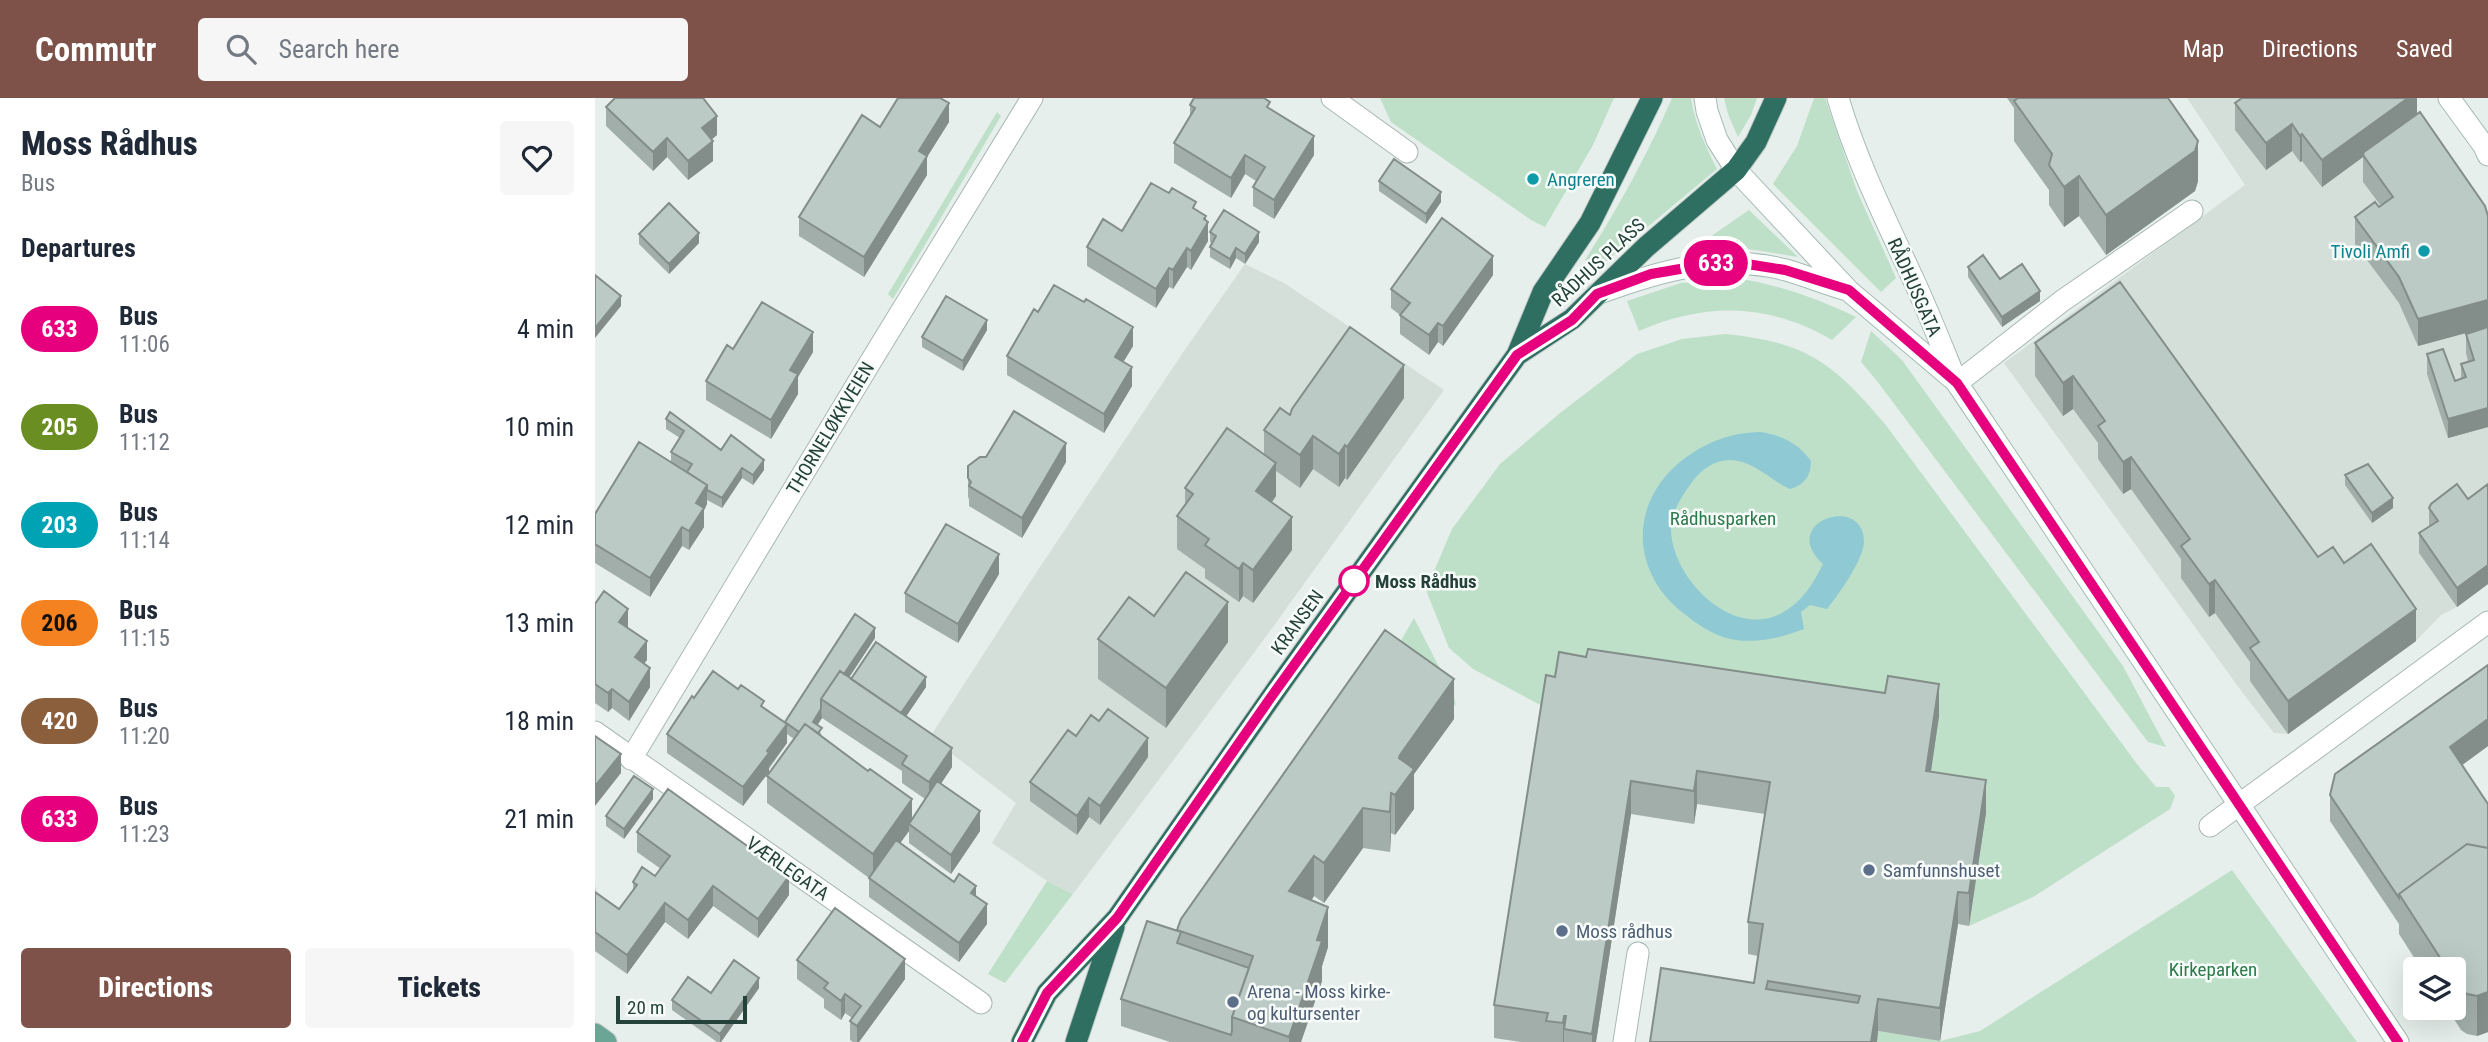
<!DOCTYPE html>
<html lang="en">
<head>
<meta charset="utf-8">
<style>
  :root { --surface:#fff; --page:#f6f6f7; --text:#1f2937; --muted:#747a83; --accent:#7f5249 }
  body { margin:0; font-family:"Roboto Condensed",sans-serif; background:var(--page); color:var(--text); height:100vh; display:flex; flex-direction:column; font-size:26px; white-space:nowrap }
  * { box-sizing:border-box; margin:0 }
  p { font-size:23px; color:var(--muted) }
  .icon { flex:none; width:38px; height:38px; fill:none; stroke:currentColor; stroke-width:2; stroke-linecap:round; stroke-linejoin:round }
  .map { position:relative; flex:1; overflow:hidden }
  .details { display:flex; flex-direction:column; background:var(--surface); width:595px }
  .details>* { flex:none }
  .badge { padding:0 14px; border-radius:23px; font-size:24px; line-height:46px }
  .buttons { position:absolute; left:1808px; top:859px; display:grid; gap:14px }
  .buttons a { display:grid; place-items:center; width:63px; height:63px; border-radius:7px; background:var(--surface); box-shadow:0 7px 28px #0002; font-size:35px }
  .scale { position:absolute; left:21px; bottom:18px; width:131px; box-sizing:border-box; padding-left:7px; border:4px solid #24423a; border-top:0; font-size:19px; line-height:24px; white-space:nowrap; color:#24423a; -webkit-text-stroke:5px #f7fbf9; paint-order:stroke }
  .map>.badge { position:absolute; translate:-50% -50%; box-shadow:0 0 0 4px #fff }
  h2 { padding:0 21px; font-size:26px; line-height:63px }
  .round { display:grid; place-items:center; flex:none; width:74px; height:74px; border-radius:7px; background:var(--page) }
  .overview { display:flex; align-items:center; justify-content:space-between; height:119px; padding:0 21px }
  h1 { font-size:33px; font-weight:800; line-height:52px }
  .cta { display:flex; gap:14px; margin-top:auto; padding:14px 21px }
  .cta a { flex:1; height:80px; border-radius:7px; background:var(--accent); color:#fff; font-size:28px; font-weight:800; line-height:80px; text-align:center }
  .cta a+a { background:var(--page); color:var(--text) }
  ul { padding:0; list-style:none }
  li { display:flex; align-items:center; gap:21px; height:98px; padding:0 21px }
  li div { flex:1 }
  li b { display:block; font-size:26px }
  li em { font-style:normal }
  li .badge { min-width:77px; font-weight:700; text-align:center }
  header { display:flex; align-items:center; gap:42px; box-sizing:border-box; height:98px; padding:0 35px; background:var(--accent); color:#fff }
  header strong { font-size:33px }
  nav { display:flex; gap:38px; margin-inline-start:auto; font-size:24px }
  .search { width:490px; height:63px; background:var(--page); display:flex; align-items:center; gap:18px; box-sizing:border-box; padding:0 24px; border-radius:7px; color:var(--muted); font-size:26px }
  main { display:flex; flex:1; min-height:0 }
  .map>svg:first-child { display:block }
  .built { fill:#d4dfda }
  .green { fill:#bfe0c8 }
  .water { fill:#8ec9d4 }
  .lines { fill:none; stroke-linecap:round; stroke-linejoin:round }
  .lane-casing { stroke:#a8b8b2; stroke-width:23 }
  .street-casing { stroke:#a8b8b2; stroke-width:23 }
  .secondary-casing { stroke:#a4bbb3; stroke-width:23 }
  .primary-casing { stroke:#c2cac8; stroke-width:23 }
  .highway-casing { stroke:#c2cac8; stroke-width:23 }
  .lane { stroke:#fff; stroke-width:21 }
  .street { stroke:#fff; stroke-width:21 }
  .secondary { stroke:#fff; stroke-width:21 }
  .primary { stroke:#6aa596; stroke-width:21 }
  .highway { stroke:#2f6f62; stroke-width:21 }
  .wall { fill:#a1aea9; fill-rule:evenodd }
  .shaded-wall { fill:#838d89 }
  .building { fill:#bbcac4; stroke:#838d89; stroke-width:2; fill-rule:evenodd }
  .line-casing { stroke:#fff; stroke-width:16 }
  .line { stroke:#e6007e; stroke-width:10 }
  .culture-dot { fill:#0f9aa8; stroke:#f7fbf9; stroke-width:2.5 }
  .stop-dot { fill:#fff; stroke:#e6007e; stroke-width:3.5 }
  .service-dot { fill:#5c6f8a; stroke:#f7fbf9; stroke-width:2.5 }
  .labels { text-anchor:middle; stroke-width:5; stroke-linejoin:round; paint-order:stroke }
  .culture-label { font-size:19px; fill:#0d838f; stroke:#f7fbf9; text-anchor:start }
  .street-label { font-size:19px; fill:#24423a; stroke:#f7fbf9 }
  .park-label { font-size:19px; fill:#2d7a4b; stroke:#f7fbf9 }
  .stop-label { font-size:19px; font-weight:bold; fill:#24423a; stroke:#f7fbf9; text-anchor:start }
  .service-label { font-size:19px; fill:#4e5e75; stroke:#f7fbf9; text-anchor:start }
</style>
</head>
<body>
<header>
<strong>Commutr</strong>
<div class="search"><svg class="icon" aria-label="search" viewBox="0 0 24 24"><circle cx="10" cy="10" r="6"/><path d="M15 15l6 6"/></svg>Search here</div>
<nav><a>Map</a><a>Directions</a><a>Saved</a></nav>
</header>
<main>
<section class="details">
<div class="overview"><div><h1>Moss Rådhus</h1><p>Bus</p></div><a class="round"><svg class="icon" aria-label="heart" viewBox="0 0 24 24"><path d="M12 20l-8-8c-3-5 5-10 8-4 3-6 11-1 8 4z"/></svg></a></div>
<h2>Departures</h2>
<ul>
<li><span class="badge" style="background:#e6007e;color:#fff">633</span><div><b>Bus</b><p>11:06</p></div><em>4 min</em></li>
<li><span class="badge" style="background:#6b8e23;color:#fff">205</span><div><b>Bus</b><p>11:12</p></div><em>10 min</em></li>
<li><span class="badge" style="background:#00a3b4;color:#fff">203</span><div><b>Bus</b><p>11:14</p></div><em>12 min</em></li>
<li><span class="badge" style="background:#f58220;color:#111">206</span><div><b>Bus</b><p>11:15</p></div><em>13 min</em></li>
<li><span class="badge" style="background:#8b5e3c;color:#fff">420</span><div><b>Bus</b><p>11:20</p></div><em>18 min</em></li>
<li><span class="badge" style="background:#e6007e;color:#fff">633</span><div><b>Bus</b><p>11:23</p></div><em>21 min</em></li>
</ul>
<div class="cta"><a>Directions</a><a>Tickets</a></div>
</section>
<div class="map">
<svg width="1893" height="944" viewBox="0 0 1893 944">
  <rect width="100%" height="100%" fill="#e6efeb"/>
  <path class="built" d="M1592 0H1807L1893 146V486L1862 509 1846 517 1821 543 1693 636 1679 635 1647 594 1409 265 1650 87Z
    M650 166 689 185 849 292 667 544 478 796 452 783 397 745 421 705 335 639 435 484 589 253Z"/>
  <path class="green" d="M785 0H1019L998 47 950 129 936 122 796 24Z
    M1077 0H1096C1100 26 1110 47 1122 71L1002 171 990 162C1023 110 1053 56 1077 0Z
    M1129 0H1162L1156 17 1143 39 1133 16Z
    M1219 0H1230L1262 93 1301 180 1286 194 1178 86 1202 48Z
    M402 14 406 18 298 201 293 196Z
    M1154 112 1203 159 1141 149 1099 150Z
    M1146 181C1188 188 1223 201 1261 219L1237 242C1174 205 1111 204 1044 233L1032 203 1086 185Z
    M1276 233 1307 262 1528 568 1571 649 1553 644 1282 283 1266 264Z
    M1130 236C1212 244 1238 265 1290 326L1542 666 1561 689H1574L1580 698 1575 711 1438 799 1374 828 1391 716 951 610 878 571 854 550 831 492 857 431 905 366 965 315 1042 256 1087 241Z
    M819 520 859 598 861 608 798 556Z
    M1637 772 1762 944H1282L1283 933 1345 943 1385 933Z
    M452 783 478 796 410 885 393 876Z"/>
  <path class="water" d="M1165 334C1186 337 1203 345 1216 363 1216 378 1209 387 1195 391 1177 383 1163 367 1143 363 1124 359 1109 369 1097 384 1087 398 1076 414 1076 432 1077 480 1137 542 1187 515 1207 504 1218 486 1228 466 1182 424 1269 395 1269 444 1268 463 1243 497 1232 511L1215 507 1206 514 1209 531C1185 540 1161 546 1135 541 1118 537 1102 526 1088 515 1034 472 1034 402 1090 360 1114 343 1135 335 1165 334Z"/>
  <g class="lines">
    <g class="lane-casing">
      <path id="lane" d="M1362 285 1467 203 1597 113
        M1615 728 1645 706
        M1029 944 1043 855"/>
    </g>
    <g class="street-casing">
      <path id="street" d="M737 0 812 54
        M0 634 386 905
        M36 661 276 263 437 0
        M1645 706 1893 524"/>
    </g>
    <g class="secondary-casing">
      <path id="secondary" d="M1110 0 1112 13 1122 42 1141 72 1254 193 1358 281
        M1243 0C1262 65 1292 124 1320 185 1335 218 1348 251 1362 285L1803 944
        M1854 0 1889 48 1893 57
        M1002 196C1064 173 1124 155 1191 172 1211 178 1232 186 1252 192"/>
    </g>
    <g class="primary-casing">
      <path id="primary" d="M0 936 11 944"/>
    </g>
    <g class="highway-casing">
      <path id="highway" d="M922 257 977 221 1051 149 1141 72 1161 44 1181 0
        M427 944 452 895 522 820 689 581 922 257 948 194 995 125 1057 0
        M481 944 519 829"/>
    </g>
    <use href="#lane" class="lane"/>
    <use href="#street" class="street"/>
    <use href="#secondary" class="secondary"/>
    <use href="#primary" class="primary"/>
    <use href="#highway" class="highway"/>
  </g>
  <path class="wall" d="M1412 0H1573L1603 83 1600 93 1511 157 1484 118 1469 129 1454 107V92L1419 43V10Z
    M1822 0V17L1893 118V329L1853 340 1832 276V256L1860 283 1866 281V266L1873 263 1871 255V236L1886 231 1823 248 1804 205 1760 146V119L1786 108 1768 84V59L1727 89 1707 63 1705 64 1697 53 1671 72 1640 32V5Z
    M595 7 675 11 719 57 679 121 658 108V89L661 83 650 76 636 100 579 65V45L595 18Z
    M11 9 122 37 117 41 118 63 93 82 72 59 58 73 11 28Z
    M354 24 332 59V77L269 179 204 138V119L285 29Z
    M784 83 846 104 831 126 784 93Z
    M601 111 611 122 613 143 596 172 592 169 578 191 574 189 561 210 492 168V149L527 133Z
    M615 134 664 144 650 166 641 160 635 171 615 159V149L617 145 615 144Z
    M44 136 104 145 74 176 44 146Z
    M1373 169 1405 181 1445 203 1407 229 1373 179Z
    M898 177 848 248 843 244 834 257 805 236V217L796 210V191Z
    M443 214 538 248 528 264 537 288 509 335 412 277V258Z
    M392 232 368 273 327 249V239Z
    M1440 245 1723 459 1749 465 1821 543 1693 636 1655 583V564L1620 515 1614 519 1586 480V461L1536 391 1528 396 1503 361V345L1478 311 1468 318 1440 278Z
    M218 254 203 279V296L176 341 111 302V283Z
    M809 300 752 382 750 380 744 389 718 371 705 390 681 373V398L677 404 697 452 658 505 648 498 644 504 610 480V471L582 451V418L590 407V390L669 357V332L695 317Z
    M71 321 126 352 169 372 158 387 147 380 127 410 112 402V406L109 412V429L94 452 87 448 55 499 0 465V416L76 364V354L85 340 71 331Z
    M471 364 427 440 374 408V401L373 399V368Z
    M1750 377 1798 410 1777 425 1750 387Z
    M1893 386V486L1862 509 1824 455V435L1834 429V410L1873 401Z
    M404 476 363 545 310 514V495Z
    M0 506 33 530 52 562 49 565 55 589 34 623 17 610 13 614 0 605Z
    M559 518 633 544 571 630 503 581V541Z
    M280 540 254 579 256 581 331 589 311 618 357 669 346 685 385 733 356 776 314 745V733L305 745 381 798 392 826 364 864 274 799V780L172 705V678L199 641 192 636V645L148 708 72 655V636L99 600 169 610 190 624ZM227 620 307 673V685L330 701 317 721 227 638 222 627Z
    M1893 567V648L1867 667 1893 706V934L1882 938 1872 936 1866 932 1852 910H1858V872H1827L1804 836V826L1735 723V697Z
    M960 579 1344 618 1336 674 1391 715 1374 828 1363 826 1345 943 1283 933 1282 944H1055L1159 885 1163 858 1153 856V824L1170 716 1102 706 1099 726 1036 716 1001 944H926L899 940V907Z
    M859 621 819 676V711L800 737 796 735 795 754 768 750 729 805 719 798 717 802 733 849 727 868V883L706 944H575L526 928V901L582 833Z
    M481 638 553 659 505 727 494 719 482 737 435 703V684Z
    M58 701 29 741 11 728V718Z
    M42 734 194 797 163 840 118 808 93 841 70 824 32 876 0 853V788L1 795 24 811 38 792V784L60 778 66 771 42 754Z
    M202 862 310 881 264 944H258L255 942V923L257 920 250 915 246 922 229 910V901L202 881Z
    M164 890 126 944H122L77 912V902Z"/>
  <path class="shaded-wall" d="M1813 0H1822V21L1768 57V59L1727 89V62Z
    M354 5V24L332 59V77L269 179V159L324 53Z
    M122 18V37L107 49V30Z
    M1697 26V53L1671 72V45Z
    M1707 36V63L1705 64V38Z
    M719 38V57L679 121V102Z
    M72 40V59L58 73V54Z
    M118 43V63L93 82V63Z
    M1603 43V83L1600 93 1511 157V117Z
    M650 57V76L636 100V80Z
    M1484 78V118L1469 129V89Z
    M846 94V104L831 126V116Z
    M611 118V127L613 124V143L596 172V153Z
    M664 134V144L650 166V156Z
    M104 135V145L74 176V166Z
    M592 150V169L578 191V172Z
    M641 150V160L635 171V161Z
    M898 158V177L848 248V228Z
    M574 170V189L561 210V191Z
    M1445 193V203L1407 229V219Z
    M26 198V208L0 240V230Z
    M1893 202V229L1823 248V221Z
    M392 222V232L368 273V263Z
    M843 225V244L834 257V237Z
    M538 229V248L520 278V259Z
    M218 234V254L203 279V296L176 341V322L195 272Z
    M809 267V300L752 382V349Z
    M537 269V288L509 335V316Z
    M1478 278V311L1468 318V285Z
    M1893 310V329L1853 340V321Z
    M718 338V371L705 390V357Z
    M471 345V364L427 440V420Z
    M750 347V380L744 389V356Z
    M1536 359V391L1528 396V364Z
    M169 362V372L158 387V377Z
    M681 365V398L661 426V393Z
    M147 370V380L127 410V400Z
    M112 387V406L109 412V429L94 452V433L101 405Z
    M1798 400V410L1777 425V415Z
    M697 419V452L658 505V472Z
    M87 429V448L55 499V480Z
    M404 456V476L363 545V526Z
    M648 465V498L644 504V471Z
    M1893 467V486L1862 509V490Z
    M1620 482V515L1614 519V486Z
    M633 504V544L571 630V590Z
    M33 511V530L24 524Z
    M1821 511V543L1693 636V603Z
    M280 530V540L236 607 231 604Z
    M52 543V562L40 578V559Z
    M55 570V589L34 623V604Z
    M331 579V589L302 632V622Z
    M859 581V621L819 676V711L800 737V697L805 657Z
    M1344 586V618L1331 706V673Z
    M17 591V610L13 614V595Z
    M226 611 227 620 218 634V624Z
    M1893 621V648L1855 676V649Z
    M192 626V645L174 669V674L148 708V689Z
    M553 640V659L505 727V708Z
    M357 650V669L334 704V684Z
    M26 656V675L0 708V688Z
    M1102 673V706L1099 726V693Z
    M1391 682V715L1374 828V795Z
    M1036 683V716L1001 944H997V936Z
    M58 691V701L29 741V731Z
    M796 695V735L795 754V714Z
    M494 700V719L482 737V718Z
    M317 701V728L314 726V733L278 783V756Z
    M768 710V750L729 805V765Z
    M385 713V733L356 776V757Z
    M719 758V798L694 833V793Z
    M194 778V797L163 840V821Z
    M118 788V808L93 841V822Z
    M381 788V808L376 795Z
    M1363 794V826L1345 943V910Z
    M70 805V824L32 876V857Z
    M392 806V826L364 864V845Z
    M733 809V849L727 868V883L706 944H694V939L722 842Z
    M310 861V881L264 944H262V928Z
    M164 880V890L126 944H125V936Z
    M1893 894V934L1882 938V898Z
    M250 896V915L246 922V903Z
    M1283 901V933L1282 944H1276Z
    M969 918V944H968V925Z"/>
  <path class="building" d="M20 0H108L122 18 107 30 118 43 93 63 72 40 58 54 11 9Z
    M303 0H345L354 5 324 53 332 58 269 159 204 119 267 17 285 29Z
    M599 0H669L675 4 672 9 719 38 679 102 658 89 670 69 650 57 636 80 579 45 600 10 595 7Z
    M1423 0H1573L1603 43 1600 53 1511 117 1484 78 1469 89 1454 67 1457 56 1419 3Z
    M1647 0H1813L1727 62 1707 36 1705 38 1697 26 1671 45 1640 5Z
    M1825 14 1890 108 1893 118V202L1823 221 1804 179 1760 119 1780 104 1784 109 1798 99 1768 57 1769 54Z
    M799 61 846 94 831 116 784 83Z
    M556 85 574 95 577 90 601 104 598 110 611 118 609 121 613 124 596 153 592 150 578 172 574 170 561 191 492 149 508 121 527 133Z
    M74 105 104 135 74 166 44 136Z
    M629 112 664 134 650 156 641 150 635 161 615 149 621 138 615 134Z
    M847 120 898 158 848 228 843 225 834 237 805 217 815 205 796 191Z
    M1388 157 1405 181 1427 166 1445 193 1407 219 1373 169Z
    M0 177 26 198 0 230Z
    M1525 184 1723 459 1738 449 1749 465 1776 446 1821 511 1693 603 1655 550 1664 544 1620 482 1614 486 1586 448 1595 441 1536 359 1528 364 1503 328 1510 323 1478 278 1468 285 1440 245Z
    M459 187 489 204 491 201 538 229 520 259 537 269 509 316 412 258 439 211 443 214Z
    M351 198 392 222 368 263 327 239Z
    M167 204 218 234 195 272 203 276 176 322 111 283 132 247 138 251Z
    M755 229 809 267 752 349 750 347 744 356 718 338 705 357 669 332 685 310 695 317 697 311Z
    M1893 229V310L1853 321 1832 256 1848 251 1860 283 1871 279 1866 266 1879 262 1871 236Z
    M419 313 471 345 427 420 374 388 376 384 373 380V368L385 359H391Z
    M75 314 126 352 136 337 169 362 158 377 147 370 127 400 112 392V387L92 374 97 366 76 354 89 333 71 321Z
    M632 330 681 365 661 393 697 419 658 472 648 465 644 471 610 447 614 441 582 418 598 396 590 390Z
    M44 344 112 387 101 405 109 410 94 433 87 429 55 480 0 446V416Z
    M1773 366 1798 400 1777 415 1750 377Z
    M1862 386 1873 401 1893 386V467L1862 490 1824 435 1843 423 1834 410 1836 406Z
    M351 426 404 456 363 526 310 495Z
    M591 474 633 504 571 590 503 541 534 499 559 518Z
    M9 493 33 511 24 524 52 543 40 559 55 570 34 604 17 591 13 595 0 586V506Z
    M260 516 280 530 249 576 245 573 226 601V611L218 624 227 630 223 635 210 626 204 634 190 624Z
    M790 532 859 581 805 657 804 660 819 671 800 697 796 695 795 714 768 710 729 765 719 758 694 793 733 809 722 842 727 843 694 939 637 919 658 858 582 832 586 821Z
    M281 544 331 579 306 615 256 581Z
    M993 551 1290 595 1293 578 1344 586 1331 673 1391 682 1374 795 1363 794 1345 910 1283 901 1276 944H1055L1066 870 1159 885 1168 826 1153 824 1175 684 1102 673 1099 693 1036 683 997 936 969 931 971 918H969L968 925 951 923 953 915 899 907 951 577 960 579 964 554 991 559ZM1173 883 1265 898 1263 905 1171 891Z
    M1893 567V621L1855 649 1893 706V750L1872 746 1804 796V800L1735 697 1740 676Z
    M118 573 143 591 146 587 169 603 166 608 192 626 172 653 174 655 148 689 72 636 97 598 99 600Z
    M245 573 357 650 334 684 307 666 312 658 226 601Z
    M513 611 553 640 505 708 494 700 482 718 435 684 473 632 481 638 496 617 504 623Z
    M210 626 273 673 275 671 317 701 278 756 172 678Z
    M0 638 26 656 0 688Z
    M39 678 58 691 29 731 11 718Z
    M342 683 385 713 356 757 314 726Z
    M73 691 194 778 163 821 118 788 93 822 70 805 32 857 0 834V794L24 811 42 787 38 784 47 769 60 778 75 758 42 734Z
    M301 742 359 784 364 776 381 788 376 795 392 806 364 845 274 780Z
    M1872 746 1893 750V894L1882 898 1872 896 1866 891 1858 880V872H1853L1804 796Z
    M240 810 310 861 262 928 255 923 266 908 250 896 246 903 229 890 233 885 202 862Z
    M552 823 586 834 582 845 654 870 637 919V933L636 937 526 901Z
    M139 862 164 880 125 936 77 902 93 879 116 895Z"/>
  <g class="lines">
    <g class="line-casing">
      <path id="line" d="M427 944 452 895 522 820 674 602 922 257 977 222 1002 196 1056 176 1120 165 1152 166 1190 172 1254 192 1362 285 1803 944"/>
    </g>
    <use href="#line" class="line"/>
  </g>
  <g class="culture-dot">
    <circle cx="938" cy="81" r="7"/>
    <circle cx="1829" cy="153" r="7"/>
  </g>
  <circle class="stop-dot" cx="759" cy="483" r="14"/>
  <g class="service-dot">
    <circle cx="1274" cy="772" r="7"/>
    <circle cx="967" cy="833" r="7"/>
    <circle cx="638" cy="904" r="7"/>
  </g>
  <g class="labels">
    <g class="culture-label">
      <text x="952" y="88">Angreren</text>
      <text x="1815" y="160" text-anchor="end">Tivoli Amfi</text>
    </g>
    <g class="street-label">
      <text transform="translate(1003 164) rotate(-43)" y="7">RÅDHUS PLASS</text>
      <text transform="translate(1320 189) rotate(66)" y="7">RÅDHUSGATA</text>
      <text transform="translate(235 330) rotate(-59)" y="7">THORNELØKKVEIEN</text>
      <text transform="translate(702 524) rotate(-54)" y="7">KRANSEN</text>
      <text transform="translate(193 770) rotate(35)" y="7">VÆRLEGATA</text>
    </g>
    <g class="park-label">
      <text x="1128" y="427">Rådhusparken</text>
      <text x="1618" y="878">Kirkeparken</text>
    </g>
    <g class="stop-label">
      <text x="780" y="490">Moss Rådhus</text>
    </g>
    <g class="service-label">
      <text x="1288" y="779">Samfunnshuset</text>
      <text x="981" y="840">Moss rådhus</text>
      <text x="652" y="900">Arena - Moss kirke-<tspan x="652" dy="22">og kultursenter</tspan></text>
    </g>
  </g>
</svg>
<div class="buttons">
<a><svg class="icon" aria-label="layers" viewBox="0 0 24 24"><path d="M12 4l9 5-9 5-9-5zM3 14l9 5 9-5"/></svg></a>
</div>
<div class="scale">20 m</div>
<b class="badge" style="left:1121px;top:165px;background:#e6007e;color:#fff">633</b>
</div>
</main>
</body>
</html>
